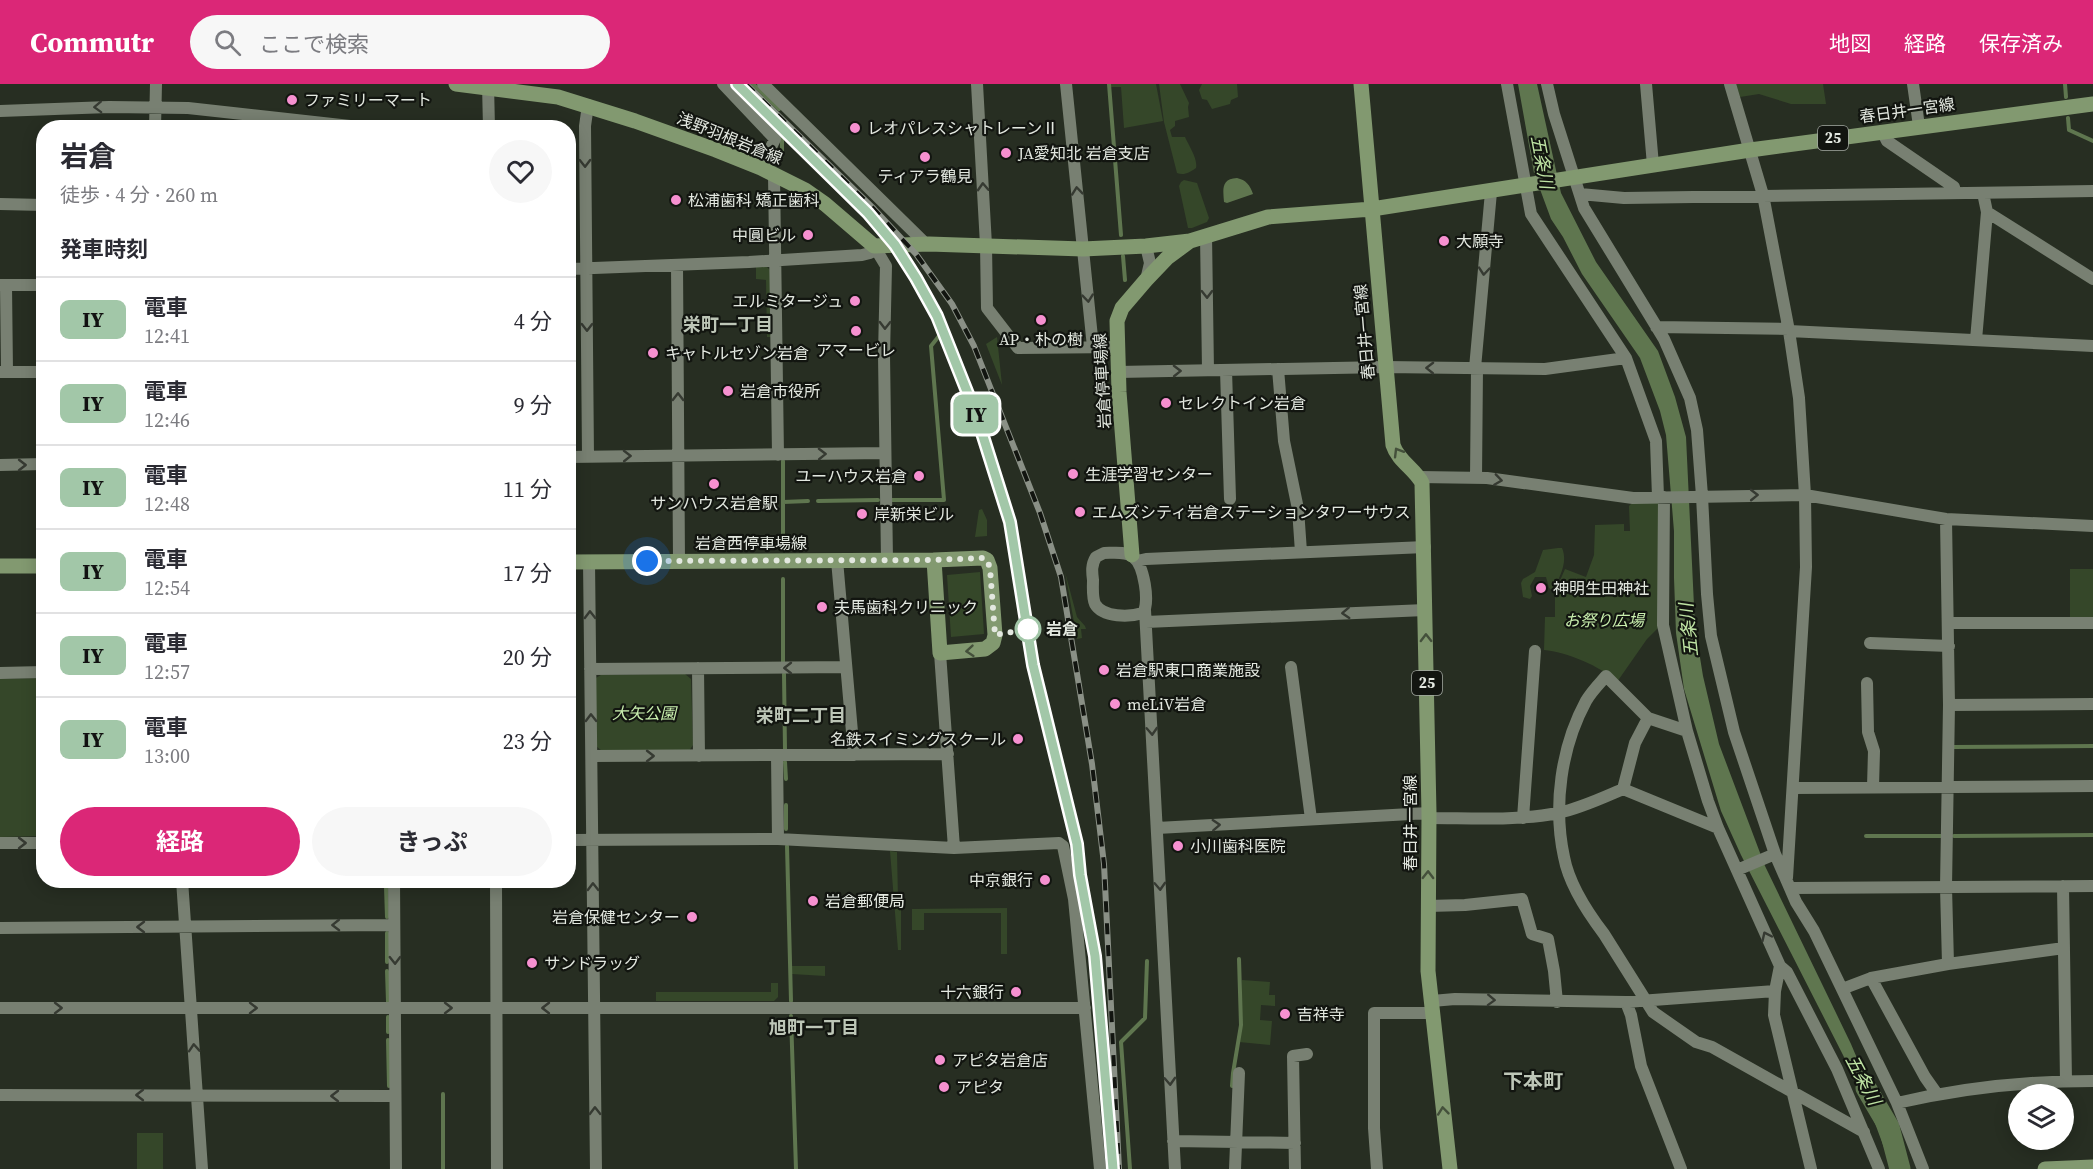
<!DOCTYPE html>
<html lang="ja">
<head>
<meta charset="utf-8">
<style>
  :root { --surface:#fff; --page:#f7f7f7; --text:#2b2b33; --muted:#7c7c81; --line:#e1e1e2; --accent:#db2777 }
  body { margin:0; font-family:"Source Serif 4","Noto Sans JP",serif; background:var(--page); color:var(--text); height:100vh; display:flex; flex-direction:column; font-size:22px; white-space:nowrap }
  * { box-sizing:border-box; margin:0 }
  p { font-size:20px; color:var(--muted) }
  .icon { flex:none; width:33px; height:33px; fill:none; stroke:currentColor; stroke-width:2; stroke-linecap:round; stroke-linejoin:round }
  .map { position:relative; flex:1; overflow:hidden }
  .side { position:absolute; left:36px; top:36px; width:540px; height:768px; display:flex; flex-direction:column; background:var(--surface); border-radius:24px; box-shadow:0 3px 15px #0003 }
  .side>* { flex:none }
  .badge { padding:0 12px; border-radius:9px; font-size:21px; line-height:39px }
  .buttons { position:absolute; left:2008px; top:1000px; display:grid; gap:12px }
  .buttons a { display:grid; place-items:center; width:66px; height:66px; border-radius:50%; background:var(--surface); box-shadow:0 3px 15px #0003; font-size:30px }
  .you { position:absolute; width:30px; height:30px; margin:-15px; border:4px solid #fff; border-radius:50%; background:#1a73e8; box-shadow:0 0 0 9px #1a73e833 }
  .map>.badge { position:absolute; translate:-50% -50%; box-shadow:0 0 0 3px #fff }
  h2 { padding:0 24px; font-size:22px; line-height:54px }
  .round { display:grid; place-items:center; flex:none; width:63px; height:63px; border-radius:32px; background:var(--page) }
  .summary { display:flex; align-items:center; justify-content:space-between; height:102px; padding:0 24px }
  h1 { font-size:28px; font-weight:700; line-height:45px }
  .primary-button { display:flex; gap:12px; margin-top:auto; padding:12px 24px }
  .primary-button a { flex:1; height:69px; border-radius:36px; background:var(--accent); color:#fff; font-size:24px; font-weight:700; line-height:69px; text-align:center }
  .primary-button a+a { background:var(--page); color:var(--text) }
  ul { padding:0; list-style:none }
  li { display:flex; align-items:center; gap:18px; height:84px; padding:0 24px; border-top:2px solid var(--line) }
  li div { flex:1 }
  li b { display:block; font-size:22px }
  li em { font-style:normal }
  li .badge { min-width:66px; font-weight:700; text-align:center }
  header { display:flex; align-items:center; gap:36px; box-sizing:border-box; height:84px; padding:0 30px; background:var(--accent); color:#fff }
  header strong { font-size:28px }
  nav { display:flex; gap:33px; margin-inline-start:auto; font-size:21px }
  .search { width:420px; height:54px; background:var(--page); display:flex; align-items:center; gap:15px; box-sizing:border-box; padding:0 21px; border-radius:33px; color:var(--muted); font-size:22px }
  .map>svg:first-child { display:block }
  .green { fill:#354729 }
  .water { fill:#5f764f }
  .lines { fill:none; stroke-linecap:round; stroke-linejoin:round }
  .stream { stroke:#5f764f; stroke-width:4 }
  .river { stroke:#5f764f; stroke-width:21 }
  .minor { stroke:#788072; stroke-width:12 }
  .major { stroke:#829970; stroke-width:15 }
  .rail-casing { stroke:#8a9086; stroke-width:6 }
  .rail { stroke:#121510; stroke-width:4; stroke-dasharray:11; stroke-linecap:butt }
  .oneway { stroke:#363a32 }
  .oneway2 { stroke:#44503b }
  .line-casing { stroke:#fff; stroke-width:14 }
  .line { stroke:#a2c7a8; stroke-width:9 }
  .walk { stroke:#e3e8e0; stroke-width:6; stroke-dasharray:0 10.8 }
  .poi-dot { fill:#f690d0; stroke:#121510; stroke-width:2 }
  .stop-dot { fill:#fff; stroke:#a2c7a8; stroke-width:3 }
  .labels { text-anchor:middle; stroke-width:4.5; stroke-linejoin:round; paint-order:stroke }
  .shield { fill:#121510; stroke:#a4a9a2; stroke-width:1.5 }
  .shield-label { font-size:15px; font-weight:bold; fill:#e3e8e0 }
  .poi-label { font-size:16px; fill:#e3e8e0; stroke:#121510; text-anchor:start }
  .street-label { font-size:16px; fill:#e3e8e0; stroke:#121510 }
  .park-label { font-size:16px; font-style:italic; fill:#c9efae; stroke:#121510 }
  .stop-label { font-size:16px; font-weight:bold; fill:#e3e8e0; stroke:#121510; text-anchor:start }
  .water-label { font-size:18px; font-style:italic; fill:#bfe4a4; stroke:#121510 }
  .neighbourhood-label { font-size:18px; font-weight:bold; fill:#bdc6b7; stroke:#121510 }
  .quarter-label { font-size:20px; font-weight:bold; fill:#bdc6b7; stroke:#121510 }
</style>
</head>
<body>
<header>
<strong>Commutr</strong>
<div class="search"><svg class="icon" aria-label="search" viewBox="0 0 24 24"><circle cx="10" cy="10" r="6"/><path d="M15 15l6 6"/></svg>ここで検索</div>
<nav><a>地図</a><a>経路</a><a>保存済み</a></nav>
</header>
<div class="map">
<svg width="2093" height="1085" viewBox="0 0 2093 1085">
  <rect width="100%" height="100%" fill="#272e22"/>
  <path class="green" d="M1110 0H1156L1163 37 1124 44 1121 3H1111Z
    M1159 0H1180L1189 19 1188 23 1189 33 1175 37V42L1170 46 1172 53H1185C1189 62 1198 75 1196 84 1190 88 1184 92 1177 89L1164 38Z
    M1202 0H1237L1238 13 1231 16 1230 20 1212 25 1207 16 1202 15 1199 6Z
    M1736 0H1823L1826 20H1791L1759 10 1740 13Z
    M1184 96 1197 99 1209 134 1207 138 1192 144H1188L1179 102 1181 98Z
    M766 182 771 187V253H767L766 196 756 195V183Z
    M997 253 1002 301 986 260Z
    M1657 417 1661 422 1659 543 1647 555 1617 598C1601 582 1566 568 1544 566L1545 533H1555V508L1565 485 1586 493 1594 471 1595 441 1624 440V447H1630L1629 422 1633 418Z
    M982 425 987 436V452L975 453 979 426Z
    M1558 464H1562C1568 478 1560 492 1554 505L1552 506 1549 504 1546 493H1535L1530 502 1532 512 1530 515 1523 513 1521 499 1523 495 1535 488 1543 466Z
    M2070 485H2093V534H2070Z
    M980 488 984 550 951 553 947 491Z
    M1065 488 1077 533 1085 542 1086 545H1081L1082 554 1077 555Z
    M685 590 691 595 693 661 689 667H602L596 662 594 595 601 591Z
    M43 594V752L0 753V595Z
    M890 767 897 768 898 815H901V866H898Z
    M1007 824V870H1001V829H924V846H912V825Z
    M791 882H825V892L792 890Z
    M1242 896 1270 898 1269 911H1275V922L1261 921 1260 936 1272 937 1270 961 1239 958 1242 941Z
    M771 899H778V913L774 917H656V908H771Z
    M137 1049H163V1085H137Z"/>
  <path class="water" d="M1518 0H1537L1561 109 1596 178 1658 267 1675 313 1686 353 1695 543 1703 592 1719 660 1765 782 1851 960 1904 1085H1892L1873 1034 1843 971 1741 771 1721 727 1684 605 1676 549 1674 494V447L1666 351 1660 327 1640 274 1582 190 1563 153 1551 135 1534 89Z
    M1237 94C1246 96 1250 101 1253 110L1227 119 1224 118C1223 105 1221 95 1237 94Z"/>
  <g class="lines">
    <path class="stream" d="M753 0 779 25
      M1109 0 1121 151
      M2065 0 2066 13
      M2068 34 2069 46 2093 57
      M782 52V72
      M1123 172 1125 196
      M783 377V458
      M889 416H944L931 262 939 252
      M818 417 878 416
      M783 418 808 417
      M783 495V578
      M784 590 785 666
      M1953 663 2093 662
      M785 678 786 695
      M786 721V745
      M1866 752H1942
      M1954 752 2093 751
      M787 762 791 917
      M386 803 387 833
      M387 849V878
      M387 887 388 918
      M791 932 796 1085
      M388 933V948
      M388 956 389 1002
      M1232 1002 1233 989 1241 941 1239 875
      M443 1085V1010
      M1130 1085 1121 958 1145 934 1147 877"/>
    <path class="river" d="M1866 1004 1889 1043 1900 1085"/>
    <path class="minor" d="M488 0 489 44
      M723 0 775 55 761 84
      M763 0 926 160
      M977 0 986 161 987 224 1018 264 1117 263
      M1066 0 1093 263
      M1507 0 1531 130 1626 274 1656 357 1658 413
      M1547 0 1554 30 1584 124 1664 255 1690 314 1697 346 1702 412 1707 510 1711 552 1734 648 1775 770 1796 818 1814 847 1897 1019 1923 1085
      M1646 0 1653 81
      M1730 0 1763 111 1789 247 1799 314 1805 411 1806 483 1787 794
      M1913 0 1919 42
      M0 27 109 23 188 24 368 44
      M155 44 156 0
      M1882 47 1887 57 1954 103 1955 109
      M774 91 778 371
      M1580 110 1624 114 2093 107
      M0 120 44 121
      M1987 128 2093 195
      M1206 151 1208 286
      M1146 162 1150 179 1146 196
      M677 181 679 477
      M568 185 749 178 862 171 870 169 874 162 886 182 884 271 887 476
      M0 201H44
      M6 201 7 288
      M1656 243 1789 245
      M1789 247 2093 262
      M1976 256 1987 128 1983 109
      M1475 284 1491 108
      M1278 285 1284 357 1298 425 1301 468
      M1226 286 1230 415
      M0 288H44
      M1118 288 1385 283 1545 285 1626 274
      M568 373 885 369
      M588 373 585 42 588 21
      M0 381 44 380
      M1419 393 1487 394 1633 414 1805 411 1946 435 2093 442
      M1476 394 1477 284
      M1664 413 1663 541 1687 647 1708 717 1718 744 1780 882 1775 907 1774 931 1811 1085
      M1104 469C1113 469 1126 467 1133 473 1144 481 1150 518 1143 529 1130 533 1103 534 1095 520 1092 513 1093 503 1093 496 1092 488 1091 481 1096 473Z
      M837 476 854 671
      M1137 477 1146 475 1425 463
      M589 478 596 1085
      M1145 526 1175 1085
      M1146 538 1425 526
      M1948 539H2093
      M1870 559 1949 562
      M940 569 954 764
      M1291 583 1311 735
      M698 584 699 672
      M590 585 846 583
      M0 589 44 588
      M1867 599 1868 648 1874 667 1873 703
      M1949 621 2093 620
      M1687 647 1648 634 1606 592C1599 600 1591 608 1586 617 1561 663 1553 722 1564 773 1569 800 1588 829 1604 850L1653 928 1696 958 1712 963 1864 1048
      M777 671 778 755
      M592 672 948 670
      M1793 704 2093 702
      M1623 705 1635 659 1648 634
      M1429 734C1472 734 1516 737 1558 729 1581 724 1602 714 1623 705L1718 744
      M1523 734 1535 567
      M1157 744 1429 729
      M568 756 778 755 954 764 1059 759 1063 762 1074 815 1100 1085
      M0 759H44
      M1737 786 1775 770
      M182 796 202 1085
      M394 796 396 1085
      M496 796 497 1085
      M2063 802 2066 997
      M1792 804 2093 802
      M1428 822 1465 821 1522 815 1532 850 1548 855 1554 887 1557 918
      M0 844 394 841
      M1948 880 2064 864
      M1780 882 1787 888 1837 985 1879 1085
      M1842 905 1871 894
      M1432 917 1455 915 1626 918 1775 907
      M1626 918 1631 931 1641 982 1681 1085
      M0 924H1085
      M1937 1010 1925 993 1871 894 1948 880 1946 803 1949 621 1946 435
      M0 1011 394 1012
      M1897 1019C1961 1004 2027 997 2093 997
      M1173 1057 1295 1059
      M1235 1085 1239 989
      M1295 1085 1293 972 1307 970
      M1377 1085 1374 1044V929H1434"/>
    <path class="major" d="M456 0 558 13 635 37 716 66 761 84 805 106 825 120 874 162 929 160 1083 165 1146 162 1190 157
      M1361 0 1393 361C1398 377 1415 385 1422 399L1429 729 1428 887 1450 1085
      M1132 471 1119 308 1117 237 1122 224 1146 196 1167 174 1190 157 1268 133 1372 125 1750 66 2093 20
      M568 478 934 476 983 474 987 476 990 484 995 551 993 559 985 565 940 569 934 476
      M0 482H44
      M2045 1085 2093 1083"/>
    <g class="rail-casing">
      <path id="rail" d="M746 0 874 125 916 170 952 220 974 262 1040 429 1061 493 1092 680 1104 780 1119 1085
        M872 134 895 161 916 194 937 232 976 330 1004 416 1014 457 1033 581 1077 760 1080 791 1095 872 1106 1001"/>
    </g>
    <use href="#rail" class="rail"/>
  </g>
  <defs><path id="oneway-chevron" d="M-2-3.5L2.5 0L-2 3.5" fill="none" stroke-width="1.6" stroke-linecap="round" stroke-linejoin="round" transform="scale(1.5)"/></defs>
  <g class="oneway">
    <use href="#oneway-chevron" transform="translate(98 23) rotate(178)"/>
    <use href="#oneway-chevron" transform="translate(585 79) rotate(89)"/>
    <use href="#oneway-chevron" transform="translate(983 103) rotate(-93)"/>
    <use href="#oneway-chevron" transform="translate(1077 107) rotate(-96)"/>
    <use href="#oneway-chevron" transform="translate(1484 187) rotate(95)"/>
    <use href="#oneway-chevron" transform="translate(1207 210) rotate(89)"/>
    <use href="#oneway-chevron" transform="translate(1088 214) rotate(84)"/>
    <use href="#oneway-chevron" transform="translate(885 241) rotate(91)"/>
    <use href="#oneway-chevron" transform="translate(587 243) rotate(90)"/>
    <use href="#oneway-chevron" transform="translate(1430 284) rotate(-179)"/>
    <use href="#oneway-chevron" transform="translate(1177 287) rotate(-1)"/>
    <use href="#oneway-chevron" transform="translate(678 313) rotate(-90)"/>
    <use href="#oneway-chevron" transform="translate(822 370) rotate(-1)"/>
    <use href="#oneway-chevron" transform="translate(627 372) rotate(-1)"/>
    <use href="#oneway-chevron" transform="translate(22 381)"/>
    <use href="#oneway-chevron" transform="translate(1498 396) rotate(8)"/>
    <use href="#oneway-chevron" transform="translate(1754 411) rotate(-1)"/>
    <use href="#oneway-chevron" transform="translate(1346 529) rotate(177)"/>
    <use href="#oneway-chevron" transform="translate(590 531) rotate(-91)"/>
    <use href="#oneway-chevron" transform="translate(788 584) rotate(180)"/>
    <use href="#oneway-chevron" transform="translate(591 634) rotate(-91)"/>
    <use href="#oneway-chevron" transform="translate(1152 647) rotate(87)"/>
    <use href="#oneway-chevron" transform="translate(650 672)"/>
    <use href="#oneway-chevron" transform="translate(1216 741) rotate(-3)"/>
    <use href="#oneway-chevron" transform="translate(22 759)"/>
    <use href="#oneway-chevron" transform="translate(1160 802) rotate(87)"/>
    <use href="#oneway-chevron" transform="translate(593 803) rotate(-91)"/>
    <use href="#oneway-chevron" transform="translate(336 841) rotate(179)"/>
    <use href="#oneway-chevron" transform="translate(141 843) rotate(180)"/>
    <use href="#oneway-chevron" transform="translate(1766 852) rotate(-115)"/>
    <use href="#oneway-chevron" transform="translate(395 876) rotate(89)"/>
    <use href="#oneway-chevron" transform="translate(1491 916) rotate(2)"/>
    <use href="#oneway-chevron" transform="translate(58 924)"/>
    <use href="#oneway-chevron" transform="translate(253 924)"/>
    <use href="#oneway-chevron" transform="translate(448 924)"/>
    <use href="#oneway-chevron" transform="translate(546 924) rotate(180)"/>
    <use href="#oneway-chevron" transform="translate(194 964) rotate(-94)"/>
    <use href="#oneway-chevron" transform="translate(1170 997) rotate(87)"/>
    <use href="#oneway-chevron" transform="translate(140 1011) rotate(-180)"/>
    <use href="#oneway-chevron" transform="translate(335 1012) rotate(-180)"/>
    <use href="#oneway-chevron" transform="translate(595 1027) rotate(-91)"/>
  </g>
  <g class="oneway2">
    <use href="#oneway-chevron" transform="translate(1398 368) rotate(-121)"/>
    <use href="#oneway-chevron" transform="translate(1426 554) rotate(-91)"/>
    <use href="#oneway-chevron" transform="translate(970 567) rotate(175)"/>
    <use href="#oneway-chevron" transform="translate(1428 791) rotate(-89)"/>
    <use href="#oneway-chevron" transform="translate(1443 1027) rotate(-96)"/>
  </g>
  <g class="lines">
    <g class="line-casing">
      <path id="line" d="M737 0 868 129 895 161 916 194 937 232 976 330 1010 438 1033 581 1077 760 1080 791 1095 872 1113 1085"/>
    </g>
    <use href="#line" class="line"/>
    <path class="walk" d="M647 477 934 476 983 474 987 476 990 484 995 551 1028 545"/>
  </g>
  <g class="poi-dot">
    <circle cx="292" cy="16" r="6"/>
    <circle cx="855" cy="44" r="6"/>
    <circle cx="1006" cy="69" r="6"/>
    <circle cx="925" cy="73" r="6"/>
    <circle cx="676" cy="116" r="6"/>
    <circle cx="808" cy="151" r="6"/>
    <circle cx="1444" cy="157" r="6"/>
    <circle cx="855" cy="217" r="6"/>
    <circle cx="1041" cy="236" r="6"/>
    <circle cx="856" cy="247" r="6"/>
    <circle cx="653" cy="269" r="6"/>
    <circle cx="728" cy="307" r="6"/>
    <circle cx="1166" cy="319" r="6"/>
    <circle cx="1073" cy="390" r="6"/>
    <circle cx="919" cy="392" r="6"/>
    <circle cx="714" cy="400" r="6"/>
    <circle cx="1080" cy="428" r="6"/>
    <circle cx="862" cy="430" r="6"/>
    <circle cx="1541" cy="504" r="6"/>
    <circle cx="822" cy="523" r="6"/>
    <circle cx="1104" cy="586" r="6"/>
    <circle cx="1115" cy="620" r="6"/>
    <circle cx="1018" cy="655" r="6"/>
    <circle cx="1178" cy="762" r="6"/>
    <circle cx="1045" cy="796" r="6"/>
    <circle cx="813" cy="817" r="6"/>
    <circle cx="692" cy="833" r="6"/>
    <circle cx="532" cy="879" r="6"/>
    <circle cx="1016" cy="908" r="6"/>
    <circle cx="1285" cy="930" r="6"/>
    <circle cx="940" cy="976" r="6"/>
    <circle cx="944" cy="1003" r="6"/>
  </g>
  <circle class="stop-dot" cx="1028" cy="545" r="12"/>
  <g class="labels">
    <g class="shield">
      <rect x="1818" y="42" width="30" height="24" rx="4.5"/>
      <rect x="1412" y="587" width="30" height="24" rx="4.5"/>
    </g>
    <g class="shield-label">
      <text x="1833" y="59">25</text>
      <text x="1427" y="604">25</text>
    </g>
    <g class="poi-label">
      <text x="304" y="22">ファミリーマート</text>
      <text x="867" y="50">レオパレスシャトレーンⅡ</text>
      <text x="1018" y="75">JA愛知北 岩倉支店</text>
      <text x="925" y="98" text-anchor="middle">ティアラ鶴見</text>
      <text x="688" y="122">松浦歯科 矯正歯科</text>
      <text x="796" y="157" text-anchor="end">中圓ビル</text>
      <text x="1456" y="163">大願寺</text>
      <text x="843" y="223" text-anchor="end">エルミタージュ</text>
      <text x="1041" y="261" text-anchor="middle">AP・朴の樹</text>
      <text x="856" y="272" text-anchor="middle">アマービレ</text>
      <text x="665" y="275">キャトルセゾン岩倉</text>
      <text x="740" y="313">岩倉市役所</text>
      <text x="1178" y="325">セレクトイン岩倉</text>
      <text x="1085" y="396">生涯学習センター</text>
      <text x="907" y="398" text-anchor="end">ユーハウス岩倉</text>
      <text x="714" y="425" text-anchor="middle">サンハウス岩倉駅</text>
      <text x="1092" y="434">エムズシティ岩倉ステーションタワーサウス</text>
      <text x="874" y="436">岸新栄ビル</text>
      <text x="1553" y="510">神明生田神社</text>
      <text x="834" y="529">夫馬歯科クリニック</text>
      <text x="1116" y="592">岩倉駅東口商業施設</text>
      <text x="1127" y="626">meLiV岩倉</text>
      <text x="1006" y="661" text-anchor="end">名鉄スイミングスクール</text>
      <text x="1190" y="768">小川歯科医院</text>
      <text x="1033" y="802" text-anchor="end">中京銀行</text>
      <text x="825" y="823">岩倉郵便局</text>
      <text x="680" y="839" text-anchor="end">岩倉保健センター</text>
      <text x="544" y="885">サンドラッグ</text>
      <text x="1004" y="914" text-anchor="end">十六銀行</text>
      <text x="1297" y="936">吉祥寺</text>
      <text x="952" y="982">アピタ岩倉店</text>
      <text x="956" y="1009">アピタ</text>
    </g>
    <g class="street-label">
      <text transform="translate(1907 26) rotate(-8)" y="6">春日井一宮線</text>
      <text transform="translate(730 54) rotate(22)" y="6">浅野羽根岩倉線</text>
      <text transform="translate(1364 248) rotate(-95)" y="6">春日井一宮線</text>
      <text transform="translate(1102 297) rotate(-93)" y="6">岩倉停車場線</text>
      <text x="751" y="465">岩倉西停車場線</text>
      <text transform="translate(1410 739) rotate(-90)" y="6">春日井一宮線</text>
    </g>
    <g class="park-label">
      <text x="1604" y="542">お祭り広場</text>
      <text x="644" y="635">大矢公園</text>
    </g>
    <g class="stop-label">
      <text x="1046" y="551">岩倉</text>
    </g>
    <g class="water-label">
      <text transform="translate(1542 78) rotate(79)" y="6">五条川</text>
      <text transform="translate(1689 546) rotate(-96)" y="6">五条川</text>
      <text transform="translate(1863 996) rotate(62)" y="6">五条川</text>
    </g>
    <g class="neighbourhood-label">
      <text x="728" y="247">栄町一丁目</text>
      <text x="801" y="638">栄町二丁目</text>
      <text x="814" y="950">旭町一丁目</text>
    </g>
    <g class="quarter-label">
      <text x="1533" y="1004">下本町</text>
    </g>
  </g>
</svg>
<div class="buttons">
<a><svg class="icon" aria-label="layers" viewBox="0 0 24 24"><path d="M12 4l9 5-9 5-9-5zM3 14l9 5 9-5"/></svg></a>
</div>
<div class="you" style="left:647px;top:477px"></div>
<b class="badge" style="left:976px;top:330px;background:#a2c7a8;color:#111">IY</b>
<section class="side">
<div class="summary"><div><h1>岩倉</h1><p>徒歩 · 4 分 · 260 m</p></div><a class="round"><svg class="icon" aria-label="heart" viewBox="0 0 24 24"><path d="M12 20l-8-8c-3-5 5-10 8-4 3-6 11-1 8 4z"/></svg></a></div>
<h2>発車時刻</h2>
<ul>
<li><span class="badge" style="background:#a2c7a8;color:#111">IY</span><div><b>電車</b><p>12:41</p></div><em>4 分</em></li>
<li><span class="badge" style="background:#a2c7a8;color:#111">IY</span><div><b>電車</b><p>12:46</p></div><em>9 分</em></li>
<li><span class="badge" style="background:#a2c7a8;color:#111">IY</span><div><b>電車</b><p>12:48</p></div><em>11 分</em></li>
<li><span class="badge" style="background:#a2c7a8;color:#111">IY</span><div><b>電車</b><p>12:54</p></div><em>17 分</em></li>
<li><span class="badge" style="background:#a2c7a8;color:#111">IY</span><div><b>電車</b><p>12:57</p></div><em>20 分</em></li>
<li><span class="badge" style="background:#a2c7a8;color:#111">IY</span><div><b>電車</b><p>13:00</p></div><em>23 分</em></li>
</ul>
<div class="primary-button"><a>経路</a><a>きっぷ</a></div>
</section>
</div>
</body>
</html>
